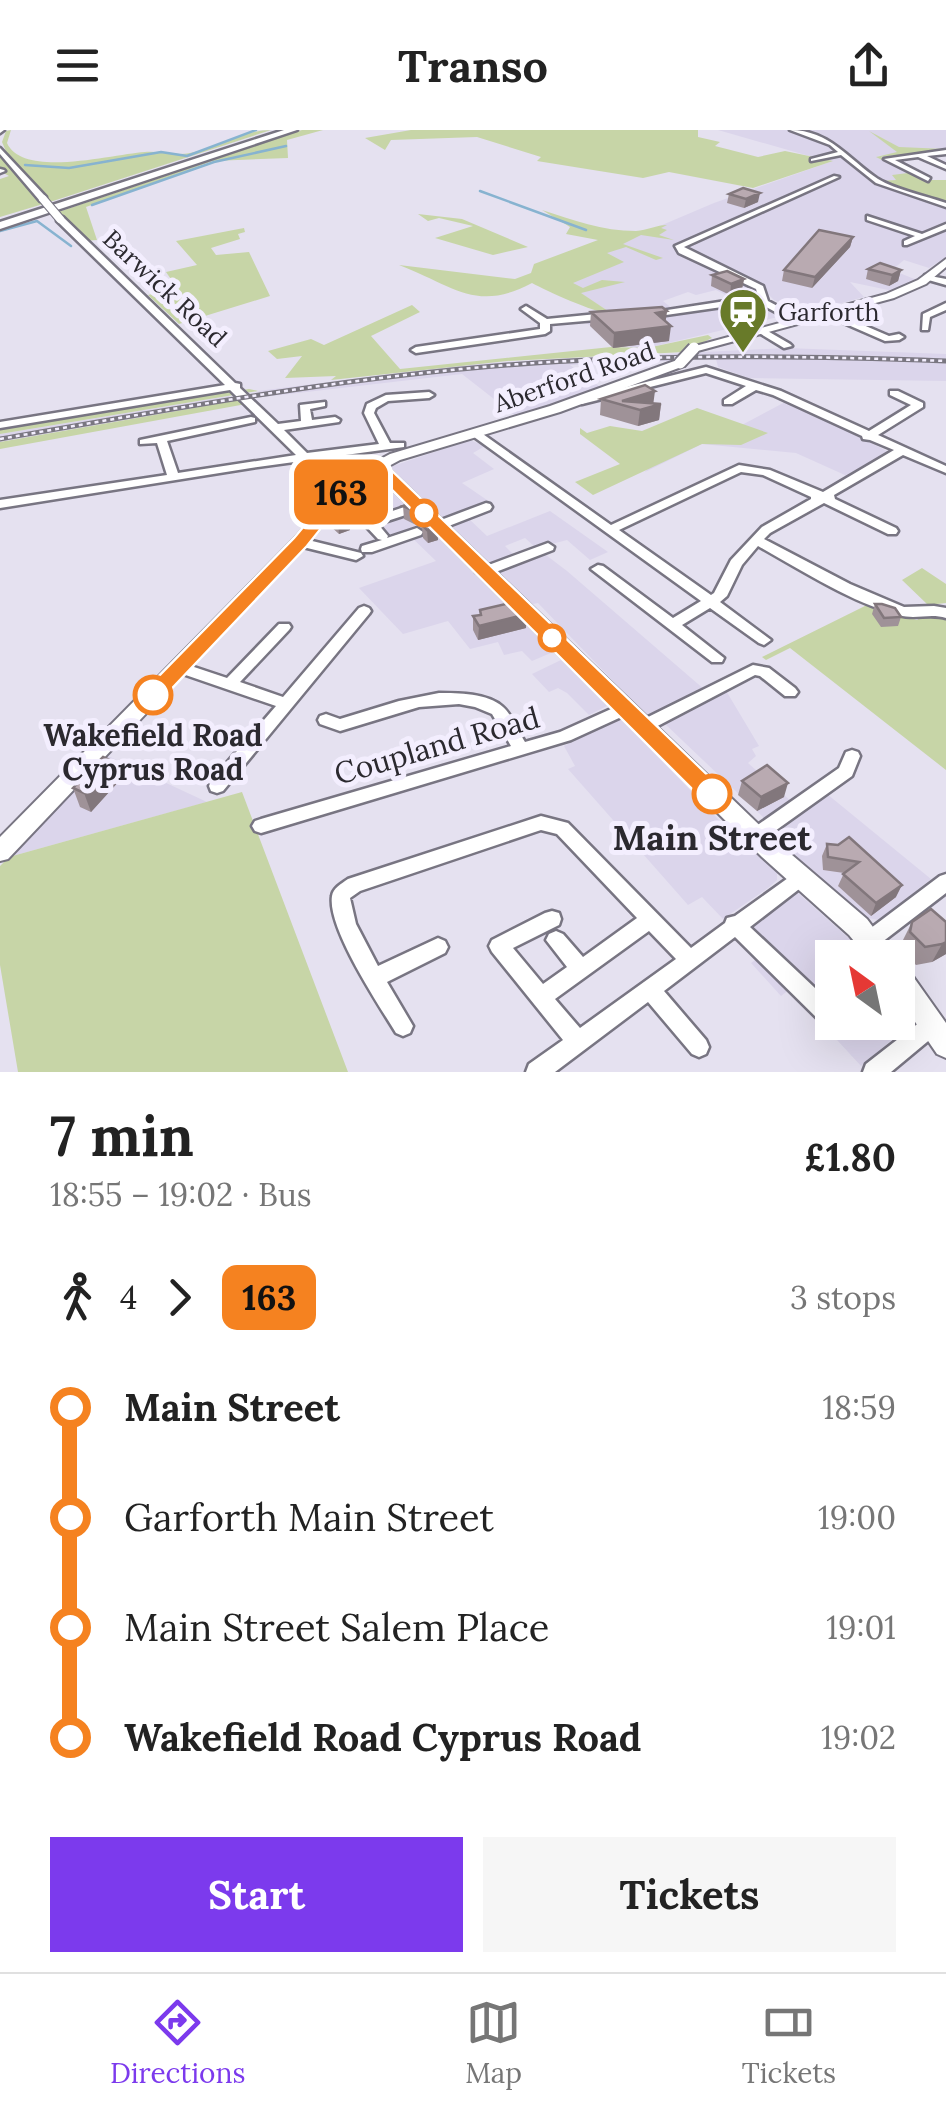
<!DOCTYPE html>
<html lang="en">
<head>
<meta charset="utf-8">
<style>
  :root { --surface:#fff; --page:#f6f6f6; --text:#222; --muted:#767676; --line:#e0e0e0; --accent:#7c3aed }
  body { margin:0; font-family:Lora,serif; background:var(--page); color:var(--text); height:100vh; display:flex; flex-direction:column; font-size:38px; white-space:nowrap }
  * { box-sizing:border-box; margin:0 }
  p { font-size:32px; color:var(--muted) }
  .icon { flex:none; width:55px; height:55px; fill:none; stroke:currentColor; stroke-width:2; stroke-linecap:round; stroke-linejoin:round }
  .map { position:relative; height:942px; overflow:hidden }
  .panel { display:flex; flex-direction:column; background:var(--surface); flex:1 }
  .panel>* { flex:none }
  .badge { padding:0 20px; border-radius:15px; font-size:35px; line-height:65px }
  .needle { width:65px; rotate:327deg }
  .fabs { position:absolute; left:815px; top:810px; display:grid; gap:20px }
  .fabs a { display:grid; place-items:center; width:100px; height:100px; border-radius:0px; background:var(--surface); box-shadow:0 10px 40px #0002; font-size:50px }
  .map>.badge { position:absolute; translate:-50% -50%; box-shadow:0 0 0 5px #fff }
  .legs { display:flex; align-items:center; gap:15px; height:110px; padding:0 50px; font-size:32px }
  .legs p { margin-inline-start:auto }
  .summary { display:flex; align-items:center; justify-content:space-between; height:170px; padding:0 50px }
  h1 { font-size:55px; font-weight:700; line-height:75px }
  .cta { display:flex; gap:20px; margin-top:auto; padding:20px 50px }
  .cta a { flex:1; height:115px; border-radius:0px; background:var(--accent); color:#fff; font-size:40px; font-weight:700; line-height:115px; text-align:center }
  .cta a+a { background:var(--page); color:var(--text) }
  ul { padding:0 50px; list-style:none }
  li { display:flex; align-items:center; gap:35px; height:110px; font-size:38px }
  li i { display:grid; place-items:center; width:15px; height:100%; margin:0 12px; background:currentColor }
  li i::after { content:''; width:25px; height:25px; margin:-12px; border:8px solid; border-radius:50%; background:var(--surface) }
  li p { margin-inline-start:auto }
  li:first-child i { background:linear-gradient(#0000 50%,currentColor 0) }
  li:last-child i { background:linear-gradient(currentColor 50%,#0000 0) }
  header { display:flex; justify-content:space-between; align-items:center; height:130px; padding:0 50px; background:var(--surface); font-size:45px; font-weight:700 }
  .tab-bar { display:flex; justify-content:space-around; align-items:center; height:140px; border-top:2px solid var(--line); background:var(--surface); font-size:28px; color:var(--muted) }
  .tab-bar a { display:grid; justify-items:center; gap:5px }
  .tab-bar .selected { color:var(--accent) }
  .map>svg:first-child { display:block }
  .built { fill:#dbd5eb }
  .green { fill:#c7d5a7 }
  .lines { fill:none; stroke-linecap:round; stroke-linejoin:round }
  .stream { stroke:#87b3d0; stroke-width:2.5 }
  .minor-casing { stroke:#787582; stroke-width:5 }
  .major-casing { stroke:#787582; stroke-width:4 }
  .highway-casing { stroke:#787582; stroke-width:5 }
  .minor { fill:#fff; fill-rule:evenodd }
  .major { fill:#fff; fill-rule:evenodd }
  .highway { fill:#fff; fill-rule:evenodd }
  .rail-casing { stroke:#7a7781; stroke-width:5 }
  .rail { stroke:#f3eefe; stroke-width:2.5; stroke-dasharray:4; stroke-linecap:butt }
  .minor-bridge-casing { stroke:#787582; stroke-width:10; stroke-linecap:butt }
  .major-bridge-casing { stroke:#787582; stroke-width:15; stroke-linecap:butt }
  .minor-bridge { stroke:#fff; stroke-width:8 }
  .major-bridge { stroke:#fff; stroke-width:11 }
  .wall { fill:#9f9298 }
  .shaded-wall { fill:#82777c }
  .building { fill:#b9aab1; stroke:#82777c; stroke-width:2.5 }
  .line-1 { fill:#f58220; stroke:#fff; stroke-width:2.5 }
  .stop-1-dot { fill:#fff; stroke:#f58220; stroke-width:5 }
  .labels { text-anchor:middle; stroke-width:10; stroke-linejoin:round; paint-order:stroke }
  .far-street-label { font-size:25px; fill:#2b292f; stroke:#f3eefe }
  .far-poi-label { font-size:25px; fill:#2b292f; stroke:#f3eefe; text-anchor:start }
  .stop-label { font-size:30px; font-weight:bold; fill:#2b292f; stroke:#f3eefe }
  .street-label { font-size:30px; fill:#2b292f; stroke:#f3eefe }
  .near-stop-label { font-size:35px; font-weight:bold; fill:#2b292f; stroke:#f3eefe }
</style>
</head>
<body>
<header><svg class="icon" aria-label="menu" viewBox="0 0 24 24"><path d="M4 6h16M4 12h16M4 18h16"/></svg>Transo<svg class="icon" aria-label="share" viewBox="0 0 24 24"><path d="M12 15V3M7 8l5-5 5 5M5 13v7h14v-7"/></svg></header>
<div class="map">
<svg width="946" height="942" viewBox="0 0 946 942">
  <rect width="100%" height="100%" fill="#e5e1f0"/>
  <path class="built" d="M718 0H946V21L877 26 910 44 898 50 878 51 846 29 873 51 946 77V127L929 138 904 130 892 140 917 150 893 161 850 152 864 167 805 183 774 170 760 156 758 165 735 170 716 160 696 165 688 162 663 171 674 180 611 183 580 163 568 166 530 151 714 73 830 32Z
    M754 171 782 186 647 218 633 219 582 191 656 188Z
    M786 218 946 224V251L748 248 718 237 716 229 570 235 603 259 517 287 462 244 263 267 258 261 470 234Z
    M229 266 231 271 0 312V304Z
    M787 271 889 322 847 346 796 323 702 314 645 342 697 278 740 296Z
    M470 310 485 316 473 323 494 339 462 353 487 370 479 373 482 377 444 392 387 338Z
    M372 347 379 350 553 522 532 531 522 521 504 525 498 512 470 519 448 491 403 504 359 458 436 431 406 402 390 407 378 394 397 387 364 355Z
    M550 381 608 422 590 430 567 410 536 418 525 408 505 416 515 426 486 437 448 396 468 388 487 406Z
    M542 422 567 441 705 560 646 585 538 473 533 474 494 444Z
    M561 530 594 562 607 576 589 585 567 563 558 558 549 562 532 544Z
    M725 559 759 616 752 619 756 626 748 633 792 672 765 689 663 592Z
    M621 588 741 713 745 711 777 742V750L768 758 723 789 702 767 688 775 568 639 575 636 564 616Z
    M106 625 207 672 9 727Z
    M827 664 931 749 879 790 863 787 768 704Z
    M797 762 870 827 832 828V892H898V866L914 891 861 936 790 859 781 866 751 833 758 828 743 798Z"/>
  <path class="green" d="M11 0 7 13C23 49 113 24 145 22 159 21 176 26 190 23 219 18 242 0 271 0L50 72 8 26 2 12 6 1Z
    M302 0H323L287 10 288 28 213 31 86 77 97 110 84 111 80 101 58 82Z
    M411 0H698V7L720 12 715 16 758 27 785 21 833 31 753 58 669 42 643 48 537 31 541 27 477 7 391 10 385 20 365 8Z
    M869 1 899 17 946 19 881 27 928 50H946V73L878 51 896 50 892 45 908 43 876 27 897 22Z
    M0 26 43 74 0 87V49L9 46 0 41Z
    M542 80C573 90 602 101 636 101 647 100 657 95 667 95L661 98 667 100 659 105 674 110 641 105 623 114 663 128 656 130 626 117 607 123 624 132 573 153 583 158 602 150 625 152 581 163 611 183C596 184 547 161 532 153 476 183 454 156 399 135L515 149 531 143 534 134 598 110 566 104 570 97Z
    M418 84 462 89 528 117 493 125 435 108 473 96 439 88 428 91Z
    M244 98 245 102 238 104 240 109 211 118 216 125 249 122 270 166 179 194 148 165 177 158 166 142 197 135 176 111Z
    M412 175 420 182 371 206 400 239 611 217 647 218 708 205 712 208 684 222 507 231 331 250 336 246 285 248 302 226 277 229 268 221 311 209 324 215Z
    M249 259 258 261 0 304V297Z
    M245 269 246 274 0 319V312Z
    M697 278 768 303 741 315 702 314 593 365 575 352 620 334 580 304V298L587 303 610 296 642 301Z
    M922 438 946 454V473L928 475 902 450Z
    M869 474 917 490 931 481 946 486V640L790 518 766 530 762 527Z
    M242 662 348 942H18L0 835V736L9 727Z"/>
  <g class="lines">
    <path class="stream" d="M214 32 286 16
      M25 35 69 38 161 22 187 26 256 0
      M480 61 586 100
      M92 75 214 32
      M0 101 37 91 71 116"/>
    <g class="minor-casing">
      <path id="minor" d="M0 0H4L0 3Z
        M790 0C830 0 849 30 878 49 896 60 926 66 946 73V77L876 53 841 25 811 31V29L838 22 830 15Z
        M0 18 46 67V71H40L0 24Z
        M946 20V24L927 26 946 35V39L918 27 895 30 930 48 928 51 884 29Z
        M0 39 4 40 5 41 0 43Z
        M834 46 839 47 684 117 763 156 768 171 798 187V191H792L757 172 645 188V184L648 183 758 166 756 159 679 123 675 116Z
        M867 86 922 104 946 94V99L907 115H904V111L915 106 867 90Z
        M57 87H63L235 253 240 254V258L278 294 301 291 300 275 325 272V276L310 279 312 290 335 287 340 290 339 292 284 300 307 323 379 314 364 283 367 274 386 265 429 262 434 265 429 268 388 271 376 278 374 283 390 313H404V317L251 338 0 378V370L167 345 157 313 140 314V310L251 287 255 288V292L167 311 178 343 296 325 230 260 0 298V292L225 255 57 91Z
        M925 145 946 149V155L925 149Z
        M946 173V180L930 187 928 200H922L923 184Z
        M526 176 547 189 607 183 612 186 607 189 550 194V201L545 204 416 223 411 220 416 217 540 199V193L521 179Z
        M826 179 889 206 899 204 904 207 899 210 885 211 823 184V180Z
        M759 196 790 214 792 216 784 218 756 201V197Z
        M706 237 781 261 869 301 911 275 890 265V261H898L923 273V277L878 305 946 336V343L903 325 834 365 835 369 896 398 898 401 896 404H888L824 373 770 403 764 409 850 454 904 477 934 476 946 478V488C930 483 915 490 899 485 850 472 803 441 758 416L742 435 727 466 720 472 771 510 764 515 759 513 710 478 682 495 724 528 722 532H712L591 439 598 435 603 436 673 488 701 471 470 304 476 301 480 302 611 395 739 335 770 340 823 362 894 320 870 310 863 309 862 306 773 265 756 260 732 274H724V270L746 256 706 243 582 274 577 271 578 269ZM741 342 763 345 811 367V369L762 397 731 430 714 463 711 465 619 400Z
        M337 363 354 369 372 388 413 374H421L423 377 421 380 378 394 388 406 387 408 417 398 423 402 421 405 372 422H362L361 419 362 416 382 410 378 409 346 375 331 367 333 364Z
        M486 373 490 374 492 377 490 380 441 399H433L431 396 433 393Z
        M300 408 361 423 363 426 356 430 295 415 294 412Z
        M548 413 554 417 553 420 488 445 483 446 476 442 478 439Z
        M364 476 369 478 371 481 369 484 223 661 217 663 211 661 209 656 211 651 276 576 174 541 172 537 174 533 179 532 227 548 279 494H289L291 497 289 500 240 552 283 567 359 478Z
        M753 535 769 538 795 558 798 562 795 566H785L760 546 755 545 648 601H636L634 597 636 593Z
        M439 563C458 563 488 563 503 577 512 585 518 601 525 612L560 602 620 575H630L633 579 630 583 571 610 261 703 255 701 252 696 255 691 261 689 511 616 492 584 475 577 459 574 419 577 340 601 320 594 318 590 320 586 326 584 340 589 399 571Z
        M852 620 858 622 860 626 852 646 761 711 755 713 749 711 746 706 749 701 839 638 846 622Z
        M541 686 568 693 691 818 725 793 727 788 735 786 795 743 801 740 807 743 810 748 807 753 750 797 832 874V892H837L829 896 822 893 735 807 664 861 706 910 709 917 706 924 699 927 692 924 648 872 555 942H526L529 934 563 910 492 822 489 816 492 810 545 783 552 781 559 783 561 789 559 795 513 818 543 854 567 837 546 810 549 804 556 801 563 804 583 827 637 788 557 704 541 700 360 761 350 768 356 794 378 836 438 808 445 811 448 817 445 823 387 852 413 896 410 903 403 906 396 903C379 875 327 798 332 766 333 758 341 754 348 749ZM649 801 676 829 580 898 555 869Z
        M946 744V763L877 816 870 819 863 816 860 810 863 804 940 746Z
        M932 885 939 888 942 895 939 902 891 942H863L866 934 925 888Z"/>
    </g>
    <g class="major-casing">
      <path id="major" d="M946 129V137L926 154 894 168 694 222 688 218 886 164 918 150Z
        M680 229 686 233 684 236 560 282 400 330 387 337 778 713 867 789 896 828H868L849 805 762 727 376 343 359 352 306 415 8 729 0 731V707L294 409 349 346 390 324 550 276Z
        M898 834 907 838 946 893V928L937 924 898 867Z"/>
    </g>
    <g class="highway-casing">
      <path id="highway" d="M284 0H297L0 99V92Z"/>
    </g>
    <use href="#minor" class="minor"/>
    <use href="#major" class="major"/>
    <use href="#highway" class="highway"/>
    <g class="rail-casing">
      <path id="rail" d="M0 309C177 278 355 245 535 233 672 224 809 226 946 231"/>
    </g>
    <use href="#rail" class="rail"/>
    <g class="minor-bridge-casing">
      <path id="minor-bridge" d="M43 69 60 89"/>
    </g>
    <g class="major-bridge-casing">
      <path id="major-bridge" d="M680 233 694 218"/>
    </g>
    <use href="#minor-bridge" class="minor-bridge"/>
    <use href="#major-bridge" class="major-bridge"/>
  </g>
  <path class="wall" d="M729 64 758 72 744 78 727 73Z
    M853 107 850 117 812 158 782 151 784 140Z
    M868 139 901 140 898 151 889 156 866 149Z
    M712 145 744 149 742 159 730 165 711 156Z
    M667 181 665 191 669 211 613 218 590 196 591 182Z
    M601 269 661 274 659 290 638 296 600 285Z
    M334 373 359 394 350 397V400L339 404 329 395 328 382 334 378Z
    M414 373 437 396 438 410 428 413 423 408 422 398 404 389 403 376Z
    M875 474 901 487 898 496 881 497 872 484Z
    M480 480 526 498 478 510 473 500V486L480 485Z
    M120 650 91 682 80 677 73 658Z
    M742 651 784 667 757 681 738 665Z
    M849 707 896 767 871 786 838 756 844 743 823 740 822 726 827 714 838 715Z
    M912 792H946V824L932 832 916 835 901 820 903 810Z"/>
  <path class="shaded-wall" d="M760 63 758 72 744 78 746 69Z
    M853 107 850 117 812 158 815 147Z
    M901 140 898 151 889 156 892 145Z
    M744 149 742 159 730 165 731 154Z
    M667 181 665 196 656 183Z
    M671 196 669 211 613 218 614 203Z
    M655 261 653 276 661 274 659 290 638 296 640 280 622 271Z
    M358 381 359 394 350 397V400L339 404 338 391 346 385Z
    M437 396 438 410 428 413 427 400Z
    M527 484 526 498 478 510 479 496Z
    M114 632 120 650 91 682 84 663Z
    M788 653 784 667 757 681 761 667Z
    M902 755 896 767 871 786 876 773Z
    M946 812V824L932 832 942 814Z"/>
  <path class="building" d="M743 58 760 63 746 69 729 64Z
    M819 100 853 107 815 147 784 140Z
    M880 133 901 140 892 145 868 139Z
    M727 141 744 149 731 154 712 145Z
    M662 177 667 181 656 183 671 196 614 203 591 182Z
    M645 255 655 261 622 271 661 274 640 280 601 269Z
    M346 369 358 381 346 385 349 387 338 391 328 382 337 377 334 373Z
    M414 373 437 396 427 400 422 395 425 386 403 376Z
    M514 472 527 484 479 496 473 486 481 485 480 480Z
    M875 474H882L895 478 901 487 884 488Z
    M103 627 114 632 84 663 73 658Z
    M767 635 788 653 761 667 742 651Z
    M849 707 902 755 876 773 843 744 859 732 828 727 827 714 838 715Z
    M931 779 946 792V812L942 814 925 817 910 802 912 792Z"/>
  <path class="line-1" d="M370 331H382L720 657V670H703L375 343 351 361 307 416 160 571H145V560L294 408 339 354Z"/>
  <defs>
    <g id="station-pin" transform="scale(2.5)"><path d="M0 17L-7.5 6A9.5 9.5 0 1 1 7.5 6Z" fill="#687a29" stroke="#f3eefe"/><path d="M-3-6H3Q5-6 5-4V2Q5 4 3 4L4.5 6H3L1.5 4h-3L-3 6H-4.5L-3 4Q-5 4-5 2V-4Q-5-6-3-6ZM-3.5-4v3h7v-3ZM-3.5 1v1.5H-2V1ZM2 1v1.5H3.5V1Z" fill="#fff"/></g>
  </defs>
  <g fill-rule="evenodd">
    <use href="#station-pin" x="743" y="182"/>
  </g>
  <g class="stop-1-dot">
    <circle cx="424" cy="383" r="12"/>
    <circle cx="552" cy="508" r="12"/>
    <circle cx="153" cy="565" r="18"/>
    <circle cx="712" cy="664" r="18"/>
  </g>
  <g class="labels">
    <g class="far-street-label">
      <text transform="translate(165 158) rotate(43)" y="9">Barwick Road</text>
      <text transform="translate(574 247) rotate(-19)" y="9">Aberford Road</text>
    </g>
    <g class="far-poi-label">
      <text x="778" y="191">Garforth</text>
    </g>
    <g class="stop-label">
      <text x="153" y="616">Wakefield Road<tspan x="153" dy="34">Cyprus Road</tspan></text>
    </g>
    <g class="street-label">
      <text transform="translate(437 616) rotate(-16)" y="10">Coupland Road</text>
    </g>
    <g class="near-stop-label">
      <text x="712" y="720">Main Street</text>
    </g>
  </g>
</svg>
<div class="fabs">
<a><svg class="needle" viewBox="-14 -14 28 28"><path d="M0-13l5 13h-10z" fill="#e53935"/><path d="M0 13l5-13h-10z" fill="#767676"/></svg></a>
</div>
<b class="badge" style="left:341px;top:362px;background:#f58220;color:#111">163</b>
</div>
<section class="panel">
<div class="summary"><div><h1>7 min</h1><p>18:55 – 19:02 · Bus</p></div><b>£1.80</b></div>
<div class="legs"><svg class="icon" aria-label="walk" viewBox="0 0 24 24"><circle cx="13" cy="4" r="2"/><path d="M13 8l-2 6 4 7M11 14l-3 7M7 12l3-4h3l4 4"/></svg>4<svg class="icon" aria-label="forward" viewBox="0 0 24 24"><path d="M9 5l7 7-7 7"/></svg><b class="badge" style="background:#f58220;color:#111">163</b><p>3 stops</p></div>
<ul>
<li><i style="color:#f58220"></i><b>Main Street</b><p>18:59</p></li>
<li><i style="color:#f58220"></i><span>Garforth Main Street</span><p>19:00</p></li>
<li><i style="color:#f58220"></i><span>Main Street Salem Place</span><p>19:01</p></li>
<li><i style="color:#f58220"></i><b>Wakefield Road Cyprus Road</b><p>19:02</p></li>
</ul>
<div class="cta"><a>Start</a><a>Tickets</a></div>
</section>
<nav class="tab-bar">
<a class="selected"><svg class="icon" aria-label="directions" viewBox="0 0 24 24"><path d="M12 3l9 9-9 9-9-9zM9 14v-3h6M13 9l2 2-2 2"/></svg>Directions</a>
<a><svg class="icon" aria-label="map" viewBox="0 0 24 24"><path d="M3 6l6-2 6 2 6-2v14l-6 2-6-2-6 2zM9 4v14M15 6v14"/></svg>Map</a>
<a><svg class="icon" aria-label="tickets" viewBox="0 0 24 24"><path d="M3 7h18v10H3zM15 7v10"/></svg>Tickets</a>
</nav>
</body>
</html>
